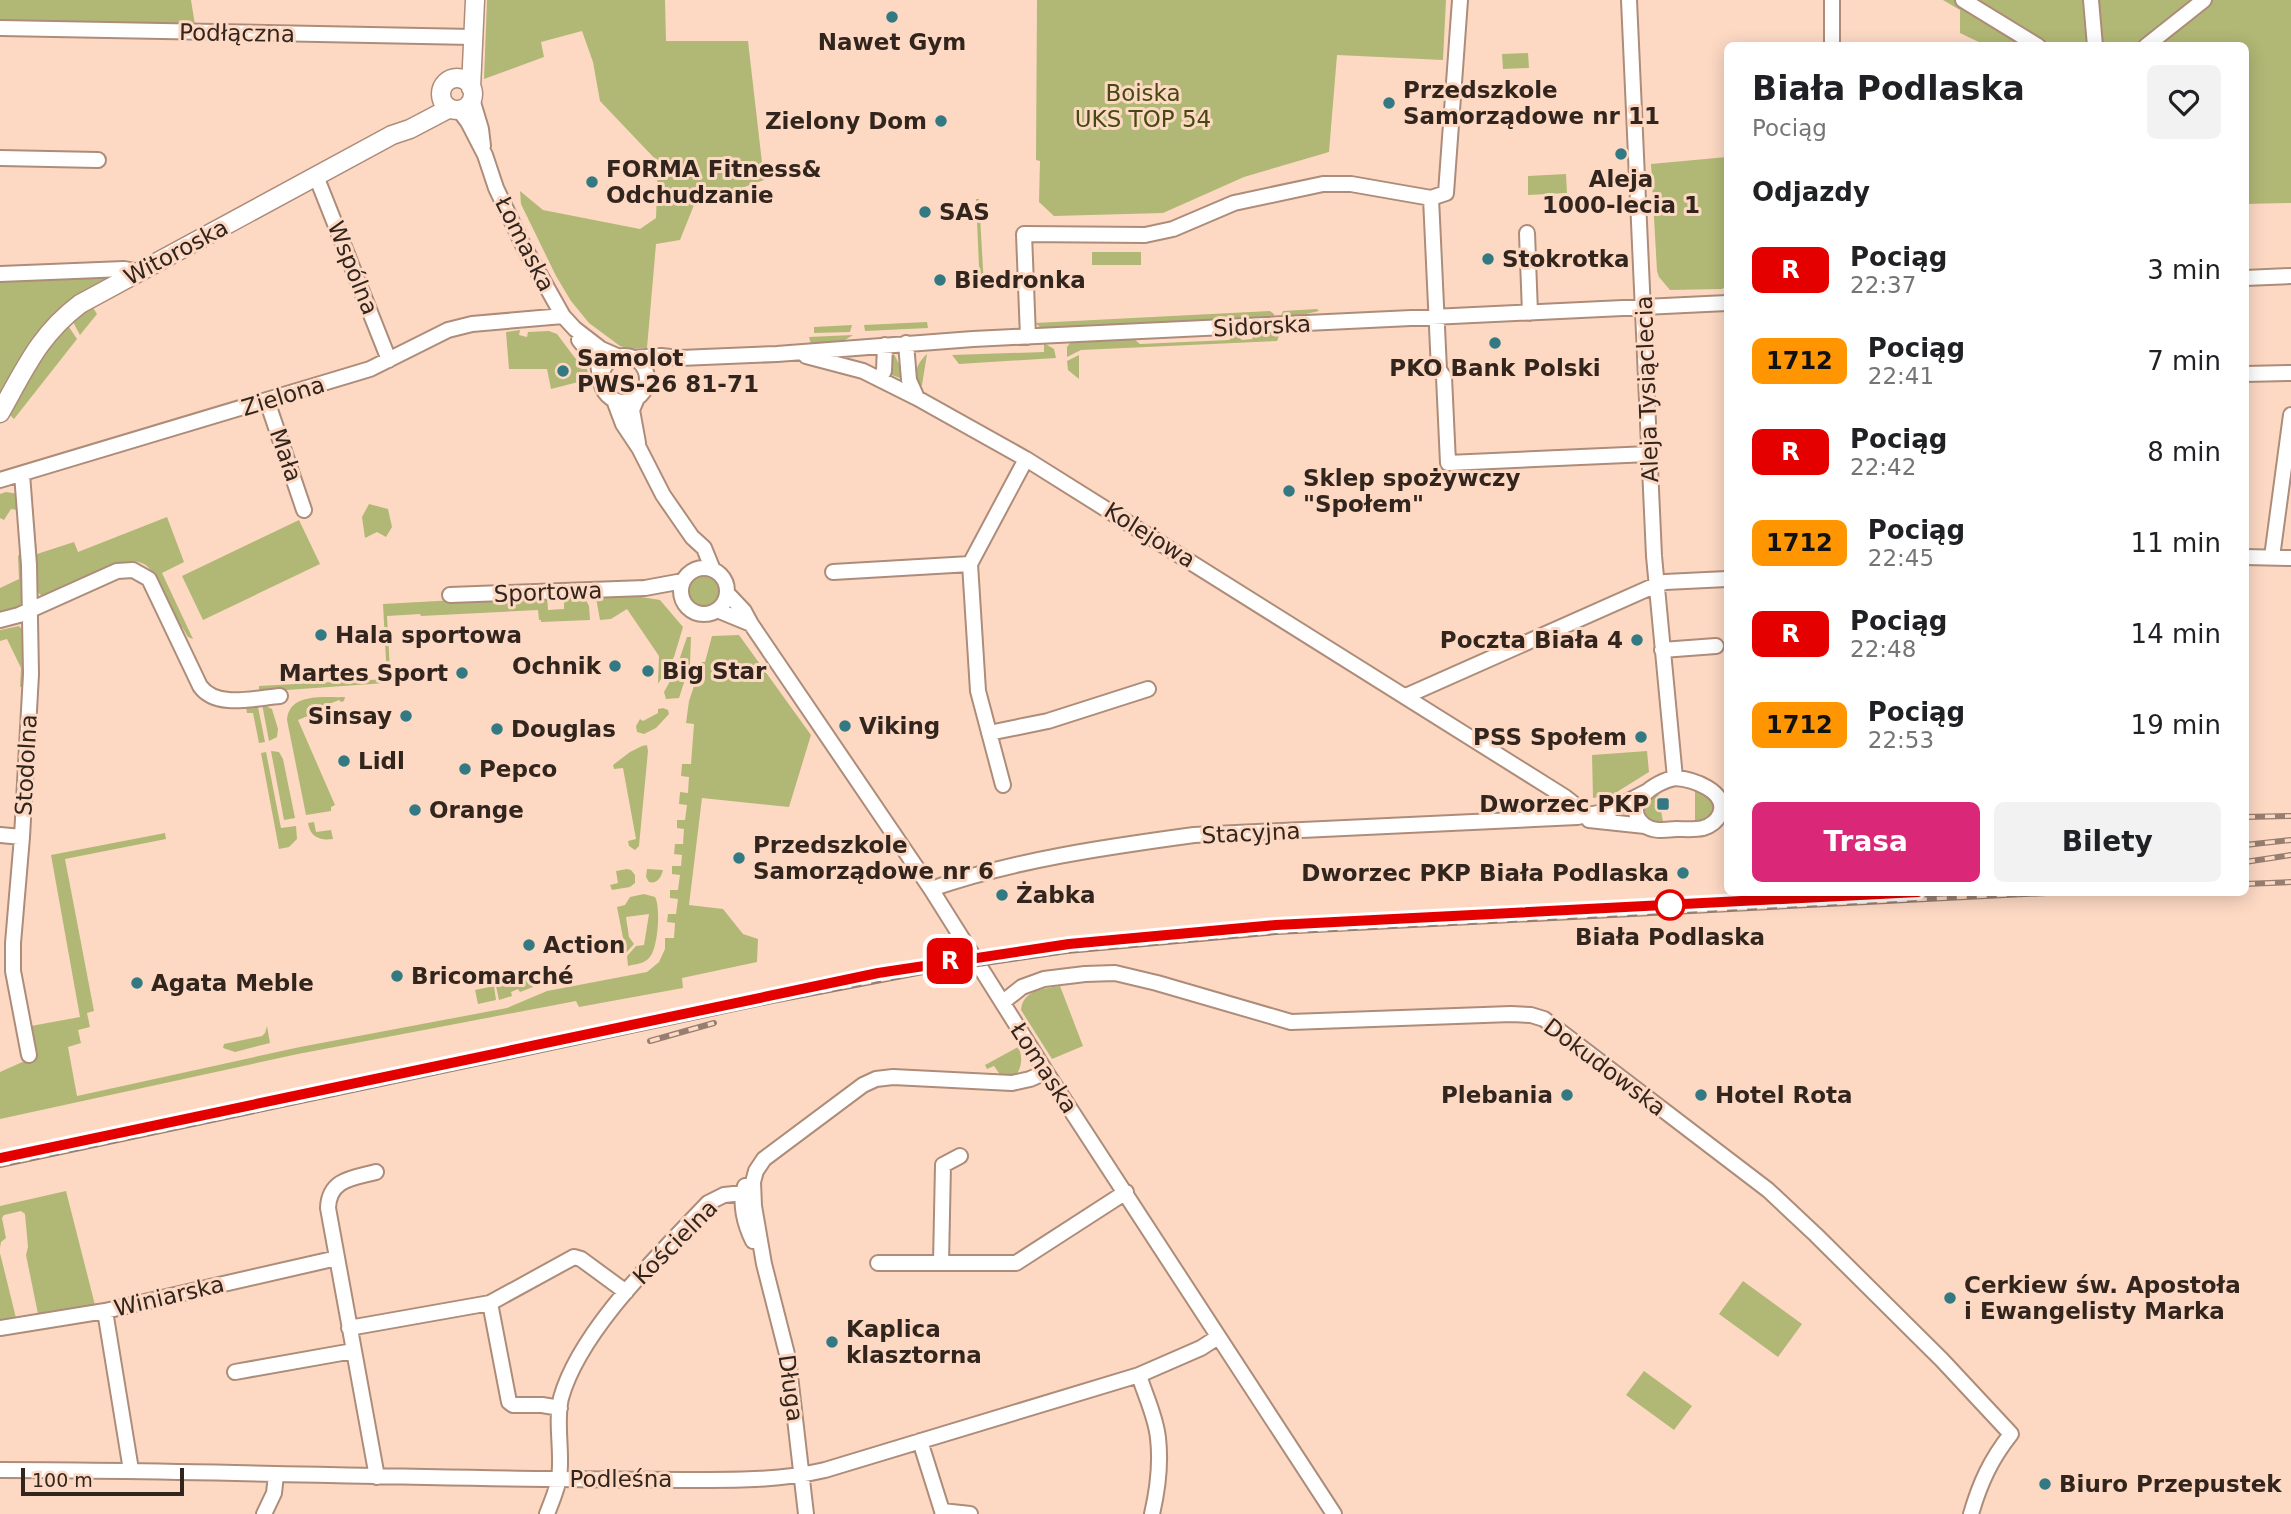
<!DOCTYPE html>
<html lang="pl">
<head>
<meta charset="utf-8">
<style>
  :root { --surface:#fff; --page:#f2f2f2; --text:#202124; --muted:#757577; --accent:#db2777 }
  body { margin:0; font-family:"DejaVu Sans",sans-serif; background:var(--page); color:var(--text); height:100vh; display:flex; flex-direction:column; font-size:26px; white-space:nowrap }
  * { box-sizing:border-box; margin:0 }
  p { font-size:23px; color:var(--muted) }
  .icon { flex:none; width:38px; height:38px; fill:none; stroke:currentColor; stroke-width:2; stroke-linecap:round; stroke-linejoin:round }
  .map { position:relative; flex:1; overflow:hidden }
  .panel { position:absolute; left:1724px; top:42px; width:525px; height:854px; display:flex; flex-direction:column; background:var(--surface); border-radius:10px; box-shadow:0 4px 18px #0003 }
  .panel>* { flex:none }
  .badge { padding:0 14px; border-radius:10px; font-size:24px; line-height:46px }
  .scale { position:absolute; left:21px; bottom:18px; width:163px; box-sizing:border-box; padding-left:7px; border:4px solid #32251d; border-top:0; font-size:19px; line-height:24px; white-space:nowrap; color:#32251d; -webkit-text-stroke:5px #fdd9c4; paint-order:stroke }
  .map>.badge { position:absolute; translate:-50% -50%; box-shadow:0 0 0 4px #fff }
  h2 { padding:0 28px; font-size:26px; line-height:63px }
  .round { display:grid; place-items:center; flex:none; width:74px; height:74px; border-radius:10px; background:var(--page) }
  .head { display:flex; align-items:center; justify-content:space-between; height:119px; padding:0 28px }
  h1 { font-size:33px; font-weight:600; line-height:52px }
  .button { display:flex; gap:14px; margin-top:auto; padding:14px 28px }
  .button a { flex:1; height:80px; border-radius:10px; background:var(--accent); color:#fff; font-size:28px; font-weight:600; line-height:80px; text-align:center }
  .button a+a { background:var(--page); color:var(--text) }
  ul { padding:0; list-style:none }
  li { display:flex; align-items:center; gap:21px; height:91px; padding:0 28px }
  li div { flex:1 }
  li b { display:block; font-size:26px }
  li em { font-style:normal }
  li .badge { min-width:77px; font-weight:700; text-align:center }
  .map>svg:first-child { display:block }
  .green { fill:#b1b875 }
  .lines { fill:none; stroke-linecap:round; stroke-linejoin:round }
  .minor-casing { stroke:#ad8c79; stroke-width:18 }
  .major-casing { stroke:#ad8c79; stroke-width:21 }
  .minor { stroke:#fff; stroke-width:14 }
  .major { stroke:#fff; stroke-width:18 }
  .rail-casing { stroke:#967e70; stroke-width:6 }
  .rail { stroke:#fdd9c4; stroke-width:3.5; stroke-dasharray:10; stroke-linecap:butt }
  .line-casing { stroke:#fff; stroke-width:16 }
  .line { stroke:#e50000; stroke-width:10 }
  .poi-dot { fill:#327983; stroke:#fdd9c4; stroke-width:2.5 }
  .stop-dot { fill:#fff; stroke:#e50000; stroke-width:3.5 }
  .labels { text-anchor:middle; stroke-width:6; stroke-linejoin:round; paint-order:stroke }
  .street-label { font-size:23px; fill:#32251d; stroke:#fdd9c4 }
  .poi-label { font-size:23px; font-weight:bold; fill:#32251d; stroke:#fdd9c4; text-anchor:start }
  .park-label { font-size:23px; fill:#464a11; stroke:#fdd9c4 }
  .stop-label { font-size:23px; font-weight:bold; fill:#32251d; stroke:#fdd9c4 }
</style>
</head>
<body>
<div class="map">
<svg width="2291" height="1514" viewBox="0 0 2291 1514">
  <rect width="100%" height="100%" fill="#fdd9c4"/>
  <path class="green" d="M0 0H191L195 25 0 22Z
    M487 0H665L666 41H748L764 180 694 205 680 240 656 244 647 348 631 349 620 346 589 323 571 301 556 276 521 204 520 191 543 210 640 229 656 218 658 162 600 101 593 62 582 31 541 42 544 57 484 79Z
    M1037 0H1446L1443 60 1337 55 1329 152 1244 177 1163 213 1054 216 1039 202 1040 161 1036 160Z
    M1943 0H2291V203L2245 204V46L1985 45 1960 33V10Z
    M1528 53 1529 68 1503 69 1502 54Z
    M1727 157V286L1722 289 1670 290 1659 277 1657 271 1651 164Z
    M1566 174 1567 193 1528 195V176Z
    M976 199H979L984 286 979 266Z
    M1092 252H1141V265H1092Z
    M114 276 89 291 0 398V278Z
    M92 306 97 314 80 335 72 320Z
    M1317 309 1319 311 1293 317 1280 318 1283 311Z
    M1270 311 1274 314V318L1049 329 1041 328 1035 323Z
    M927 322 928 328 865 331 864 325Z
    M67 324 77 339 14 419 8 413 42 354Z
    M852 325 850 332 814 333V327Z
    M520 330 519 335 527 337 528 332 549 331 557 334 575 358 586 366 590 379 551 389 547 369H509L506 332Z
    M1275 332V336H1279L1277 341 1081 350 1067 357V347L1070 343 1134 339 1140 344 1229 340 1236 334 1242 340 1252 339 1255 333Z
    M853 335 845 340 811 344 809 337Z
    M1044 343 1054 349 1056 358 959 364 952 355 1044 352Z
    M894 354 901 368 900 378 889 374 891 356Z
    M927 354 922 385 919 389C914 374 915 365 927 354Z
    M1079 355V379L1068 370 1067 361Z
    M6 492 19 494 25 605 0 614V588L19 579 18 556 20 553 17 510 11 509 4 520 0 518V494Z
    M32 494 37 554 74 542 78 552 167 517 184 562 162 573 193 639 188 637 182 627 179 628C172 613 159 578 149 568 141 560 132 561 123 563L50 594 42 596 35 590 28 495Z
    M369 504 388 509 392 527 386 537 377 532 365 538 362 517Z
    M299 520 320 564 203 620 182 576Z
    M689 591a15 15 0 1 1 30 0a15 15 0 1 1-30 0Z
    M583 594 589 606 590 620 541 622V620H539L538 610 421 616 420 614 387 616 390 671V676L385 683 259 692V686L387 679 383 604 547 595 548 610 564 609V595Z
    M635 596 660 600 683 627 674 657 658 684 659 656 627 609 611 619 600 620 596 598Z
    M19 626 24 632 26 685 20 687 21 668 7 639 0 641V630Z
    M739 635 811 735 789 807 702 798 689 905 723 909 743 934 758 939 757 962 682 978 683 988 579 1007 576 1001 298 1054 0 1119V1072L38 1055 31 1026 80 1017 51 855 165 833 166 839 65 859 94 1011 87 1013 90 1027 78 1030 81 1043 68 1047 77 1096 300 1047 507 1008 547 991 647 972 659 962 665 949V938H674L675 923 667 922 668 914H676L678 899 670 898V890H678L680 875 672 874V866H681L682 855 674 854 675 844H683L684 829 677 828V820H685L687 805 679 804 680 792 688 793 689 777 681 776 682 764H691L694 724 686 723 689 701 702 662H705L712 636Z
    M687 637H691L690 664 679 698 666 699 664 692 675 672Z
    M345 697 344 701 341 702 339 700 329 704V707L298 720 335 805 331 807V811L306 815 287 720C289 692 325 698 345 697Z
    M262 704 272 709 278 729 277 737 269 741Z
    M246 707H258L265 742 259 743 253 713H247Z
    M663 708 668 710 669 714 656 728 644 734 637 732 636 726 640 719 643 721 658 713V709Z
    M642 746 647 745 648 751 639 846 635 850 629 846 628 841 636 839 623 768 614 769 613 765 630 752Z
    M271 751 279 752 283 759 295 818 284 820Z
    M1647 751 1649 772 1612 795 1593 798 1592 755Z
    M266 752 281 828 296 826 297 839 289 847 279 849 261 753Z
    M1695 790C1710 796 1717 801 1712 817L1700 822 1695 821Z
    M1658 793 1663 822 1656 824 1644 817C1642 804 1647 799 1658 793Z
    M314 822 316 832 331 830 333 839C320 841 310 837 308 823Z
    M627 869 631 870 635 875V883L630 887 612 890 610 885 618 883 616 871Z
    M647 869 663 870C661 878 657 884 649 882L646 877Z
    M644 894 655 897C661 907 658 950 649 958 644 964 635 964 628 966L627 956 636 946 644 945 649 914 626 917 629 937 634 944 626 953 617 907 625 905 630 897Z
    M570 972 571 977 536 986 534 978Z
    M532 979 533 987 520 992 518 989 511 992 512 996 499 1000 496 986Z
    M494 986 496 1000 478 1004 475 990Z
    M1060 986 1083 1046 1052 1059 1021 1010C1023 990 1043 989 1060 986Z
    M267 1026 270 1043 235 1052 223 1048 224 1044 262 1036 265 1033Z
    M1018 1047C1023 1056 1022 1067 1016 1075L1001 1076 994 1066 987 1069 985 1065Z
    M66 1191 95 1305 38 1314 26 1255 28 1247 25 1214 21 1211 4 1215 2 1218 6 1238 1 1242 0 1248V1206Z
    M0 1253 16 1318 0 1320Z
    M1743 1281 1802 1324 1778 1357 1719 1314Z
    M1644 1371 1692 1406 1674 1430 1626 1395Z"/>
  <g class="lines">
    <g class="minor-casing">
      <path id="minor" d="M1460 0 1446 193 1431 198 1439 370 1444 377 1448 463 1649 454
        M1629 0 1654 556 1675 778
        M1963 0 2038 46
        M2091 0 2095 46
        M0 28 473 37
        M1832 46V0
        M2146 46 2204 0
        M472 99 481 129 483 146
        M459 110 468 122 485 155 496 188 523 245 563 316 575 329 601 349 617 356
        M0 158 98 160
        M316 176 389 360
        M1527 233 1530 313
        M0 274 124 269 140 272
        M2245 278 2291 276
        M1028 337 1024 234 1145 235 1173 229 1234 203 1323 184H1351L1431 198
        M579 340 598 363 600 378
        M906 343 909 380 917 398
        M601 379a23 23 0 1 1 46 0a23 23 0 1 1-46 0Z
        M806 356 863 371 917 398 1026 459 1565 797 1574 804 1577 817
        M634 358 661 356 680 358 777 354 973 339 1727 303
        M2245 374 2291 373
        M879 379 884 371 885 345
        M637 398 632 410 638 443
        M614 400 623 424 639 448 663 495 692 537 704 548 713 570
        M267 401 304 510
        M22 474 29 565 31 674 22 837 13 943V971L29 1055
        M0 480 370 369 448 330 472 324 563 316
        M2245 557 2291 558
        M2272 557 2291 415
        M681 591a23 23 0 1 1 46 0a23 23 0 1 1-46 0Z
        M833 572 970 564
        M727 593 744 611 751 624 931 889 1046 1072 1334 1514
        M450 595 645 588 683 581
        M717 610 751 624
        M0 620 19 615 117 571 133 570 149 579 200 686C216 709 255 698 280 696
        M1662 650 1716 646
        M1406 696 1656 585 1665 582 1727 579
        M989 733 1048 721 1148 689
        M1675 778C1692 779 1729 791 1720 814 1717 821 1710 826 1703 828 1695 830 1685 829 1676 829 1665 830 1653 832 1644 825 1620 805 1656 781 1675 778Z
        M1003 785 978 691 970 564 1026 459
        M1589 820 1645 826
        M0 835 22 837
        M931 889C1014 860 1106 847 1194 835L1577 817 1609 811 1648 791
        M1003 1002 1022 987 1044 979 1085 974 1115 973 1157 983 1291 1022 1511 1014 1531 1015 1544 1019 1768 1190 1816 1235 1942 1360 2011 1434C1991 1459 1980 1483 1971 1514
        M376 1172C353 1178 329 1179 328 1208L377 1477
        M745 1186C739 1203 745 1225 753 1241
        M878 1263H1016L1126 1192
        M941 1263 943 1165 960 1156
        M490 1303 509 1402 513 1405H542L560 1408
        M105 1311 131 1470
        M0 1328 105 1311 337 1258
        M349 1328 490 1303 574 1257 581 1259 626 1292
        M235 1372 353 1351
        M1139 1375C1145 1395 1156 1417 1158 1438 1161 1464 1158 1488 1152 1514
        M920 1441 943 1514
        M0 1470C182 1470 364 1477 545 1479 591 1479 637 1480 683 1480 732 1480 778 1481 825 1470L1139 1375 1201 1348 1218 1337
        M942 1511 970 1514
        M264 1514 274 1493 276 1475
        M547 1514C551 1503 557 1490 559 1478 563 1453 555 1424 561 1398 580 1330 660 1254 708 1203L724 1195 753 1192
        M806 1514 788 1358 764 1264 754 1206 753 1182 756 1171 764 1159 863 1085 876 1079 893 1077 1012 1083 1030 1079 1046 1072"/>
    </g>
    <g class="major-casing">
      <path id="major" d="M441 94a16 16 0 1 1 32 0a16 16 0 1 1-32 0Z
        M471 88 475 0
        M0 413C25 369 39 335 80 304L392 135 410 129 450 108"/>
    </g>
    <use href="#minor" class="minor"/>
    <use href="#major" class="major"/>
    <g class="rail-casing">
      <path id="rail" d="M2245 817 2291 816
        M2245 845 2291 840
        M2245 862 2291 855
        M2245 884 2291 882
        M650 1041 714 1023
        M0 1165 772 1001 923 972 1067 951 1276 932 2066 892"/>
    </g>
    <use href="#rail" class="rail"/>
  </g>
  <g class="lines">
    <g class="line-casing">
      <path id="line" d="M0 1158 878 973 1069 944 1276 925 1918 892"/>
    </g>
    <use href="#line" class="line"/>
  </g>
  <g class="poi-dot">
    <circle cx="892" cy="17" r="7"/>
    <circle cx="1389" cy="103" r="7"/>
    <circle cx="941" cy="121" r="7"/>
    <circle cx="1621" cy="154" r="7"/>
    <circle cx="592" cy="182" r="7"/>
    <circle cx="925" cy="212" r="7"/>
    <circle cx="1488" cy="259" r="7"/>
    <circle cx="940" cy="280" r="7"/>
    <circle cx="1495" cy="343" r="7"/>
    <circle cx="563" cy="371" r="7"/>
    <circle cx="1289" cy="491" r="7"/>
    <circle cx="321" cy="635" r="7"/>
    <circle cx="1637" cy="640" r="7"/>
    <circle cx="615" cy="666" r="7"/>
    <circle cx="648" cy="671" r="7"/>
    <circle cx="462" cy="673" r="7"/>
    <circle cx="406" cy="716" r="7"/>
    <circle cx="845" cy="726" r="7"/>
    <circle cx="497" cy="729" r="7"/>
    <circle cx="1641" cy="737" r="7"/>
    <circle cx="344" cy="761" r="7"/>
    <circle cx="465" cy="769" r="7"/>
    <rect x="1656" y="797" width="14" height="14" rx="3.5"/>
    <circle cx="415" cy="810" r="7"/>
    <circle cx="739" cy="858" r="7"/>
    <circle cx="1683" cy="873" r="7"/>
    <circle cx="1002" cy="895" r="7"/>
    <circle cx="529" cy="945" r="7"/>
    <circle cx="397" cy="976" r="7"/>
    <circle cx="137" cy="983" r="7"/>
    <circle cx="1567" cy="1095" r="7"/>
    <circle cx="1701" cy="1095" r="7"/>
    <circle cx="1950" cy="1298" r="7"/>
    <circle cx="832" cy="1342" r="7"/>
    <circle cx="2045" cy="1484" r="7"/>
  </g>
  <circle class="stop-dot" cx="1670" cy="905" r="14"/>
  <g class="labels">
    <g class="street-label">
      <text transform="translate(237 33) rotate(1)" y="8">Podłączna</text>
      <text transform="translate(525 244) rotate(63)" y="8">Łomaska</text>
      <text transform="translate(176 252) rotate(-28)" y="8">Witoroska</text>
      <text transform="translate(353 268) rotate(68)" y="8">Wspólna</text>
      <text transform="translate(1262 326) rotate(-3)" y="8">Sidorska</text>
      <text transform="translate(1647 389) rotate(-92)" y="8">Aleja Tysiąclecia</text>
      <text transform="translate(283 396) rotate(-17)" y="8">Zielona</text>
      <text transform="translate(286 455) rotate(71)" y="8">Mała</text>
      <text transform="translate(1150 535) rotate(32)" y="8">Kolejowa</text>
      <text transform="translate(548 592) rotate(-2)" y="8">Sportowa</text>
      <text transform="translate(26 765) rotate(-87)" y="8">Stodolna</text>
      <text transform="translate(1251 833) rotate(-3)" y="8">Stacyjna</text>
      <text transform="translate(1605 1067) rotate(37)" y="8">Dokudowska</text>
      <text transform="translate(1044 1068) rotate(57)" y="8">Łomaska</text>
      <text transform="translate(675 1242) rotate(-45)" y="8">Kościelna</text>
      <text transform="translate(169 1296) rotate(-13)" y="8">Winiarska</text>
      <text transform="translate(791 1388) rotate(82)" y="8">Długa</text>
      <text x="621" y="1487">Podleśna</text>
    </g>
    <g class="poi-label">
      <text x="892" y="50" text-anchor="middle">Nawet Gym</text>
      <text x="1403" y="98">Przedszkole<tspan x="1403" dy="26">Samorządowe nr 11</tspan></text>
      <text x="927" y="129" text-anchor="end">Zielony Dom</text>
      <text x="606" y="177">FORMA Fitness&amp;<tspan x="606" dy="26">Odchudzanie</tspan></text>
      <text x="1621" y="187" text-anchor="middle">Aleja<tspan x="1621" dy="26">1000-lecia 1</tspan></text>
      <text x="939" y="220">SAS</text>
      <text x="1502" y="267">Stokrotka</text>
      <text x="954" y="288">Biedronka</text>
      <text x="577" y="366">Samolot<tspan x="577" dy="26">PWS-26 81-71</tspan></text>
      <text x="1495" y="376" text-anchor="middle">PKO Bank Polski</text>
      <text x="1303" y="486">Sklep spożywczy<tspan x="1303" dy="26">"Społem"</tspan></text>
      <text x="335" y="643">Hala sportowa</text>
      <text x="1623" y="648" text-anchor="end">Poczta Biała 4</text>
      <text x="601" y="674" text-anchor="end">Ochnik</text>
      <text x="662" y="679">Big Star</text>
      <text x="448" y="681" text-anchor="end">Martes Sport</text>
      <text x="392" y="724" text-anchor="end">Sinsay</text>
      <text x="859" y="734">Viking</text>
      <text x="511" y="737">Douglas</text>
      <text x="1627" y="745" text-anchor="end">PSS Społem</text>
      <text x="358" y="769">Lidl</text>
      <text x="479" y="777">Pepco</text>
      <text x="1649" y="812" text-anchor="end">Dworzec PKP</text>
      <text x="429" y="818">Orange</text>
      <text x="753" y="853">Przedszkole<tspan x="753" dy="26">Samorządowe nr 6</tspan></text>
      <text x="1669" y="881" text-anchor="end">Dworzec PKP Biała Podlaska</text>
      <text x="1016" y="903">Żabka</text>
      <text x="543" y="953">Action</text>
      <text x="411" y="984">Bricomarché</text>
      <text x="151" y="991">Agata Meble</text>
      <text x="1553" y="1103" text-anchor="end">Plebania</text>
      <text x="1715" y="1103">Hotel Rota</text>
      <text x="1964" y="1293">Cerkiew św. Apostoła<tspan x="1964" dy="26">i Ewangelisty Marka</tspan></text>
      <text x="846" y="1337">Kaplica<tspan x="846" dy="26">klasztorna</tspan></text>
      <text x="2059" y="1492">Biuro Przepustek</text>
    </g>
    <g class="park-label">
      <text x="1143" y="101">Boiska<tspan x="1143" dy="26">UKS TOP 54</tspan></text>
    </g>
    <g class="stop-label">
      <text x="1670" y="945">Biała Podlaska</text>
    </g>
  </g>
</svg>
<div class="scale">100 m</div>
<b class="badge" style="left:950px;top:961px;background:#e50000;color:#fff">R</b>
<section class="panel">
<div class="head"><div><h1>Biała Podlaska</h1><p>Pociąg</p></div><a class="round"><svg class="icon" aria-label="heart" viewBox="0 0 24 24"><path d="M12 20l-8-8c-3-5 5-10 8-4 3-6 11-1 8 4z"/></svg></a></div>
<h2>Odjazdy</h2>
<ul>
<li><span class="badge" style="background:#e50000;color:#fff">R</span><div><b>Pociąg</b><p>22:37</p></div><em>3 min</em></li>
<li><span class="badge" style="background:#ff9500;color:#111">1712</span><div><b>Pociąg</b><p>22:41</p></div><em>7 min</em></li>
<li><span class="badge" style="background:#e50000;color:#fff">R</span><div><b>Pociąg</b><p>22:42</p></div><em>8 min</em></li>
<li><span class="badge" style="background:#ff9500;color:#111">1712</span><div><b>Pociąg</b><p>22:45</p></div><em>11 min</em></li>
<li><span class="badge" style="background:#e50000;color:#fff">R</span><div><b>Pociąg</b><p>22:48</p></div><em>14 min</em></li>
<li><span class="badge" style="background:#ff9500;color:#111">1712</span><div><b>Pociąg</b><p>22:53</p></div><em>19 min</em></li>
</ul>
<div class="button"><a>Trasa</a><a>Bilety</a></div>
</section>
</div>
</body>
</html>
